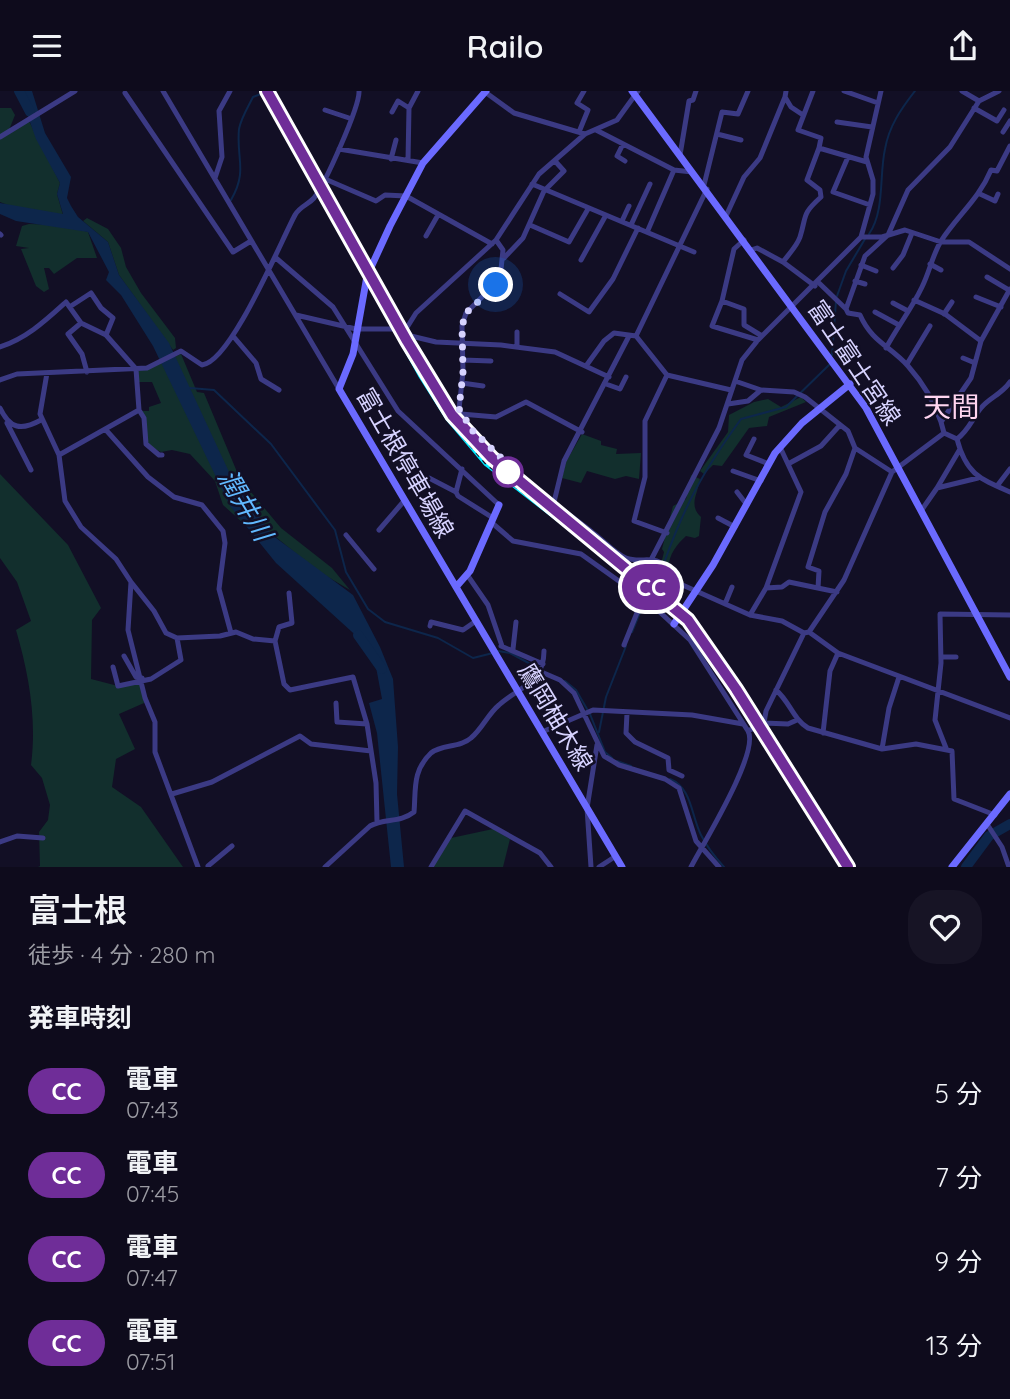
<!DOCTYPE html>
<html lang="ja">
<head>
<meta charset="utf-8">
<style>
  :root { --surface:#0e0b1c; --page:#171425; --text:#f1f3f6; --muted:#9b9ba3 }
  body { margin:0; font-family:Quicksand,"Noto Sans JP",sans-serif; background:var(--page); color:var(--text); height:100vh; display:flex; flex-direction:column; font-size:26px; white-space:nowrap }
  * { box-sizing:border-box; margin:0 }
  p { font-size:23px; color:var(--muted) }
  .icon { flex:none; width:38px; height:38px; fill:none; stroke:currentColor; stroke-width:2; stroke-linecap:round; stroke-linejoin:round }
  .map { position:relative; height:776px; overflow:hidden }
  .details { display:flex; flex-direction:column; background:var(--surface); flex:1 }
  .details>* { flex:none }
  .badge { padding:0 14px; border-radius:23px; font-size:24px; line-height:46px }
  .you { position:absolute; width:35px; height:35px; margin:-18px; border:5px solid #fff; border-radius:50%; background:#1a73e8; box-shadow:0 0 0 10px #1a73e833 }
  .map>.badge { position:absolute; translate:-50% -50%; box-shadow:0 0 0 4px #fff }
  h2 { padding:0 28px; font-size:26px; line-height:63px }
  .round { display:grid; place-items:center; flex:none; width:74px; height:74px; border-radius:28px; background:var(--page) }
  .head { display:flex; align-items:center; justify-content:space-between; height:119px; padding:0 28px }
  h1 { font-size:33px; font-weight:600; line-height:52px }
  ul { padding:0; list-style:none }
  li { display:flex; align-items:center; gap:21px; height:84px; padding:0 28px }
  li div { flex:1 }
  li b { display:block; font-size:26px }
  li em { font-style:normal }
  li .badge { min-width:77px; font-weight:700; text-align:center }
  header { display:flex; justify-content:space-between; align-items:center; height:91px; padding:0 28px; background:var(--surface); font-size:32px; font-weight:600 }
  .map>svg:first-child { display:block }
  .green { fill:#122f2d }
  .water { fill:#0d264b }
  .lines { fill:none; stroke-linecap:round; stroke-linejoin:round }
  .stream { stroke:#0d264b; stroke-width:2 }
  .river { stroke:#0d264b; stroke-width:10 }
  .street { stroke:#3b3a84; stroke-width:5 }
  .secondary { stroke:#6b6aff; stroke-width:7 }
  .rail-casing { stroke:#01e9fd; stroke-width:4.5 }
  .rail { stroke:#120f25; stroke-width:2; stroke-dasharray:5; stroke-linecap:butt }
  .line-casing { stroke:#fff; stroke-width:16 }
  .line { stroke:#6f2d98; stroke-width:10 }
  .walk { stroke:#d7d3ff; stroke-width:7; stroke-dasharray:0 12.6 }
  .stop-dot { fill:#fff; stroke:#6f2d98; stroke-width:3.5 }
  .labels { text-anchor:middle; stroke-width:5; stroke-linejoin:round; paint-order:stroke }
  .street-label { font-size:24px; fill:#d7d3ff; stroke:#120f25 }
  .water-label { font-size:26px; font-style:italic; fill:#61b9ff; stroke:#120f25 }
  .quarter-label { font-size:28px; fill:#ffd5f0; stroke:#120f25 }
</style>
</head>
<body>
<header><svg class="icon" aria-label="menu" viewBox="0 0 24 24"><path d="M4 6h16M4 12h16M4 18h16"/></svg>Railo<svg class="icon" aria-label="share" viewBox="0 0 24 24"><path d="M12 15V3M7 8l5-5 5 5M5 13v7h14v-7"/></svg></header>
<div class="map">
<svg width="1010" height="776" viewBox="0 0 1010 776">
  <rect width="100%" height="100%" fill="#120f25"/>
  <path class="green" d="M0 17H11L15 24 7 44 29 30 60 92 57 103 63 124 13 116 0 111Z
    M87 127 108 138 121 157 126 176 141 202 175 247 176 257 173 259 119 184 108 151 83 130Z
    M29 133 65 134 88 141 97 167H77L54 183 49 177H44L49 198 44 201 36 195 21 158 29 157 16 155 22 135Z
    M181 263 197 301 204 302 240 388 281 437 332 477 350 499 316 479 271 442 252 440 223 414 215 390 190 363 172 359 161 361 149 355 140 320H149V316L161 312 152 291H138L136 278H149Z
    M801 306 806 311 769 326 767 335 749 337 722 375 713 374 704 383 700 380 728 341 729 324 754 311 768 308 781 316Z
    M582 343 601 350V354L617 358 616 363 641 362 639 388 626 385 615 388 587 380 581 392 562 387 566 371Z
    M0 383 68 454 101 517 92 529 91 588 118 595 143 592 144 612 119 623 135 658 116 668 112 696 141 716 183 776H38L40 775 39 741 48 729 50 714 42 687 31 674C37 628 29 584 16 539L31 530 17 491 0 467Z
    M691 384 700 388C698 403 688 414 701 426L699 445 695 447 686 445C676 454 667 466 669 480L661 473 664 461 662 458 673 415 686 408Z
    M493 738 510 748 503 776H433L451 747Z"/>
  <path class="water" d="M19 0H32L45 42 71 86 67 107 71 115 78 126 108 151 119 184 169 252 230 383 272 444 353 504 380 556 393 588 398 656 397 703 404 776H391L377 642 369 612 382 608 373 560 276 472 230 415 153 255 121 204 106 189 109 181 88 141 16 130 0 123V112L63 123 57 103 60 92 36 48Z"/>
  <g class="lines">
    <path class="stream" d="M269 2 273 0
      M231 109C248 80 236 67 239 38 241 27 248 16 253 6L261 3
      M869 143C885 120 879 85 885 58 889 35 901 18 915 0
      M837 205 846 180 865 148
      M832 264 836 210
      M190 297 214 299 271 353 335 439 346 481 368 518 385 531 438 547 473 567 493 562
      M664 472C685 413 704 379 741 328L786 316 830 273
      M632 541 659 475
      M498 560 510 562 536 576
      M565 590 576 599 587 618
      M590 623 605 661 612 667
      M599 641 606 606 626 555
      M617 670 631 675
      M670 688C692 697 691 724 701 744 707 756 715 766 724 776"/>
    <path class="river" d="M19 0 30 21
      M358 544 382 578
      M966 776 989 745 1010 733"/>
    <path class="street" d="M163 0 339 298
      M786 0 785 6 791 16 803 24
      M813 0 798 39 821 47 819 57 867 71
      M844 0 878 12
      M962 0 979 10
      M485 1 514 22 585 43
      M125 2 233 161 251 150
      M974 17 997 30 1004 19
      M325 19 349 27
      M392 21 398 10 409 17
      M837 31 872 36
      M596 39 674 79 692 81
      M579 41 588 19 577 12 584 0
      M1003 41 1010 30
      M717 43 741 49
      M0 46 75 0
      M623 53 617 65 625 70
      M339 58 423 72
      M680 64 689 10 693 9 696 0
      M848 66 833 101 870 114
      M391 68 396 49
      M408 69 409 17 418 0
      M215 87 222 66 219 20 230 0
      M325 88 376 110 385 104 406 105 492 153
      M532 93 694 161
      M704 94 722 21 738 23 748 0
      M980 103 995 110 998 103
      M726 125 744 86 760 67 785 6
      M622 130 629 115
      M530 134 569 151 588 118
      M631 134 650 93
      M648 139 674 79
      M0 143 1 144
      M426 145 438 124
      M861 146H882L905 139 941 151H969L1010 178
      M496 149 503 159 500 188 466 222 462 235 463 281 459 318C471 356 559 415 592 441 602 448 615 463 626 467 645 474 661 458 669 488L750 524 782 530 804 542
      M744 149 734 158 722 210 712 235 758 249
      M751 159 757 157 783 171 815 195
      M276 167 333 216 398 320 499 414
      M504 167 523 147 544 100 564 80 555 70
      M581 169 606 124
      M783 171C788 164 797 155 800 146 807 124 801 124 821 106L820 99 807 89 819 57
      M930 173 941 179
      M861 174 876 180
      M893 177 903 164 912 142
      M987 186 1009 199
      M855 190 865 193
      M818 191 846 218
      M560 203 589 221 613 188 638 137
      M976 206 1001 216
      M914 209 945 223 981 250
      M722 210 744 218V234L762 245
      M893 212 908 220
      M71 215 91 202 101 217 113 227 106 244
      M875 221 899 234
      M944 223 952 211
      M296 224 356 238H406L411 245 436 251 501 254 555 261 609 286
      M81 232 68 243 82 263 87 281
      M406 238 416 222 496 149 539 83 585 43 617 29 638 0
      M517 241V256
      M233 245 256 272 261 288 279 299
      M636 245 667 284 645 330V386L634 430 667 442
      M0 256C27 247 45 230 66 211L81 232 106 244 136 278 139 319 59 364
      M886 257C898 235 912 217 922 196 930 180 932 165 941 150 958 124 979 108 991 79L997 80 1010 55
      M963 267 975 272
      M463 269 491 270
      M907 273 930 235
      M586 275 604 250 614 242 636 245 707 98
      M47 282 40 323 59 364 65 410 81 436 116 468 131 491 128 539 145 607 155 631V661L198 776
      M667 284 731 299
      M0 289 17 283 147 277 181 260 202 274C231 271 280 152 295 124 300 115 308 114 314 107 325 93 360 15 359 0
      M735 290 761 299
      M462 292 483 295
      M606 293 620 298 626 286
      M728 313 748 310 761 299 794 301 805 306 848 340 855 357 892 381
      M0 317C10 338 21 340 41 329
      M139 319 144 327 146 353 159 364H162
      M461 323 496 326 526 311 582 341
      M941 331C934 310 923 292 908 275 890 255 872 251 860 224L848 222 846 218 865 165 888 144 908 99 950 56 979 10 999 0
      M7 332 31 379
      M106 339 148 386 174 406 202 414 223 440 225 452 219 498 231 542
      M944 342 941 331 971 287 981 250 1010 198
      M944 342 957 348C966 383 980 388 1010 401
      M754 348 746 364 769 373
      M957 348C969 339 972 328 981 317 989 307 1002 303 1010 291
      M788 373 821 355 840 334
      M462 378 456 401 458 405 493 427
      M733 380 761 390
      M429 387 456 401
      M997 395 1010 378
      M937 397 960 358
      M737 401 747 414
      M554 411 564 370 629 245
      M921 420 937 397 978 387
      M718 427 735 436
      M491 431 513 450 581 463 651 513 690 549 748 640C760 661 703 753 691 776
      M379 439 404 410
      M346 444 374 478
      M652 467 719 337 742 269 758 249 861 146 873 103V89L866 66 881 0
      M468 485 488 514 502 555
      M131 491 154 520 166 542 177 547 220 545 236 541 253 548 275 550 284 593 290 599 353 586 367 633 376 692 377 731
      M766 497 782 496 789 491 837 501
      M818 497 819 480 808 476 825 421 846 383 855 357
      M725 513 732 496
      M750 524 766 497 801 401 780 356
      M430 535 431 531 463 539 476 530
      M809 541 838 562 1010 627
      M275 550 279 536 292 532 289 502
      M624 554 643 507
      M501 555 543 573
      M513 558 516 531
      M124 565 136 586 142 587
      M941 566H956
      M113 576 118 595 151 588 181 569 177 547
      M539 580 560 589 574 602 604 665 619 674 665 688 679 697 696 750 719 776
      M776 599C790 611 793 628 808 637L882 658 916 653 952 660 954 708 995 724
      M336 612 337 631 367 633
      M627 622 626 642 635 651 668 667 669 679 682 685
      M764 632 788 633 797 629
      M748 640 764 632 766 620 804 542 809 541 844 489 892 381 944 342
      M542 641 593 619 692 624 743 633
      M823 642 830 580 838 562
      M946 657 935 629 941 572 940 523 1010 524
      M882 658 889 617 899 586
      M172 703 212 691 300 645 311 653 371 660
      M987 733 1002 756 1009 776
      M0 751 17 745 43 747
      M208 775 232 755
      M325 776 370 735C384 727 400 732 414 721 416 699 412 680 431 662 442 653 460 657 471 647 482 638 488 623 499 614 519 596 544 592 544 560
      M431 776 465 720 540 762 551 776
      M591 776 587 717 597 654
      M599 776 616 765"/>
    <path class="secondary" d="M486 0 423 72 390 135 367 185 353 263 339 298 456 496 470 480 499 414
      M632 0 866 317 1010 586
      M456 496 622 776
      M674 533 713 474 775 362 802 332 850 293
      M952 776 1010 703"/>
    <g class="rail-casing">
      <path id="rail" d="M264 0 420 284 448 328 486 373 656 504 686 531 710 563 844 776"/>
    </g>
    <use href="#rail" class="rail"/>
  </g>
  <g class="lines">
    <g class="line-casing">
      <path id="line" d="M267 0 407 250 452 324 492 367 688 529 736 598 848 776"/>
    </g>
    <use href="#line" class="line"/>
    <path class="walk" d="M496 194 466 222 462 235 463 281 459 318 473 340 511 376 508 381"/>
  </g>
  <circle class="stop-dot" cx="508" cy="381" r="14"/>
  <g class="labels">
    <g class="street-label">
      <text transform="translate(854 272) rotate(56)" y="8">富士富士宮線</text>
      <text transform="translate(405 372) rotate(60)" y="8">富士根停車場線</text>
      <text transform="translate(555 626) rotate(59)" y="8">鷹岡柚木線</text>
    </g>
    <g class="water-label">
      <text transform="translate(245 414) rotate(59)" y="9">潤井川</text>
    </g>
    <g class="quarter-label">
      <text x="951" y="326">天間</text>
    </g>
  </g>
</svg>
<div class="you" style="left:496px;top:194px"></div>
<b class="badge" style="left:651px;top:496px;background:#6f2d98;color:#fff">CC</b>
</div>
<section class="details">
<div class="head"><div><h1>富士根</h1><p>徒歩 · 4 分 · 280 m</p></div><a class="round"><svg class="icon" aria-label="heart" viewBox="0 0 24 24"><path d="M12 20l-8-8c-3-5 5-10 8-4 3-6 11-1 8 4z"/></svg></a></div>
<h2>発車時刻</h2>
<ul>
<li><span class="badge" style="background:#6f2d98;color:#fff">CC</span><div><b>電車</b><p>07:43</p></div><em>5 分</em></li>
<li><span class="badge" style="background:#6f2d98;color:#fff">CC</span><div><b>電車</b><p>07:45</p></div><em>7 分</em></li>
<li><span class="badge" style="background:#6f2d98;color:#fff">CC</span><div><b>電車</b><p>07:47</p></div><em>9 分</em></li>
<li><span class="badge" style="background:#6f2d98;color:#fff">CC</span><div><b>電車</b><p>07:51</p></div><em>13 分</em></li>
</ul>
</section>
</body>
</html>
